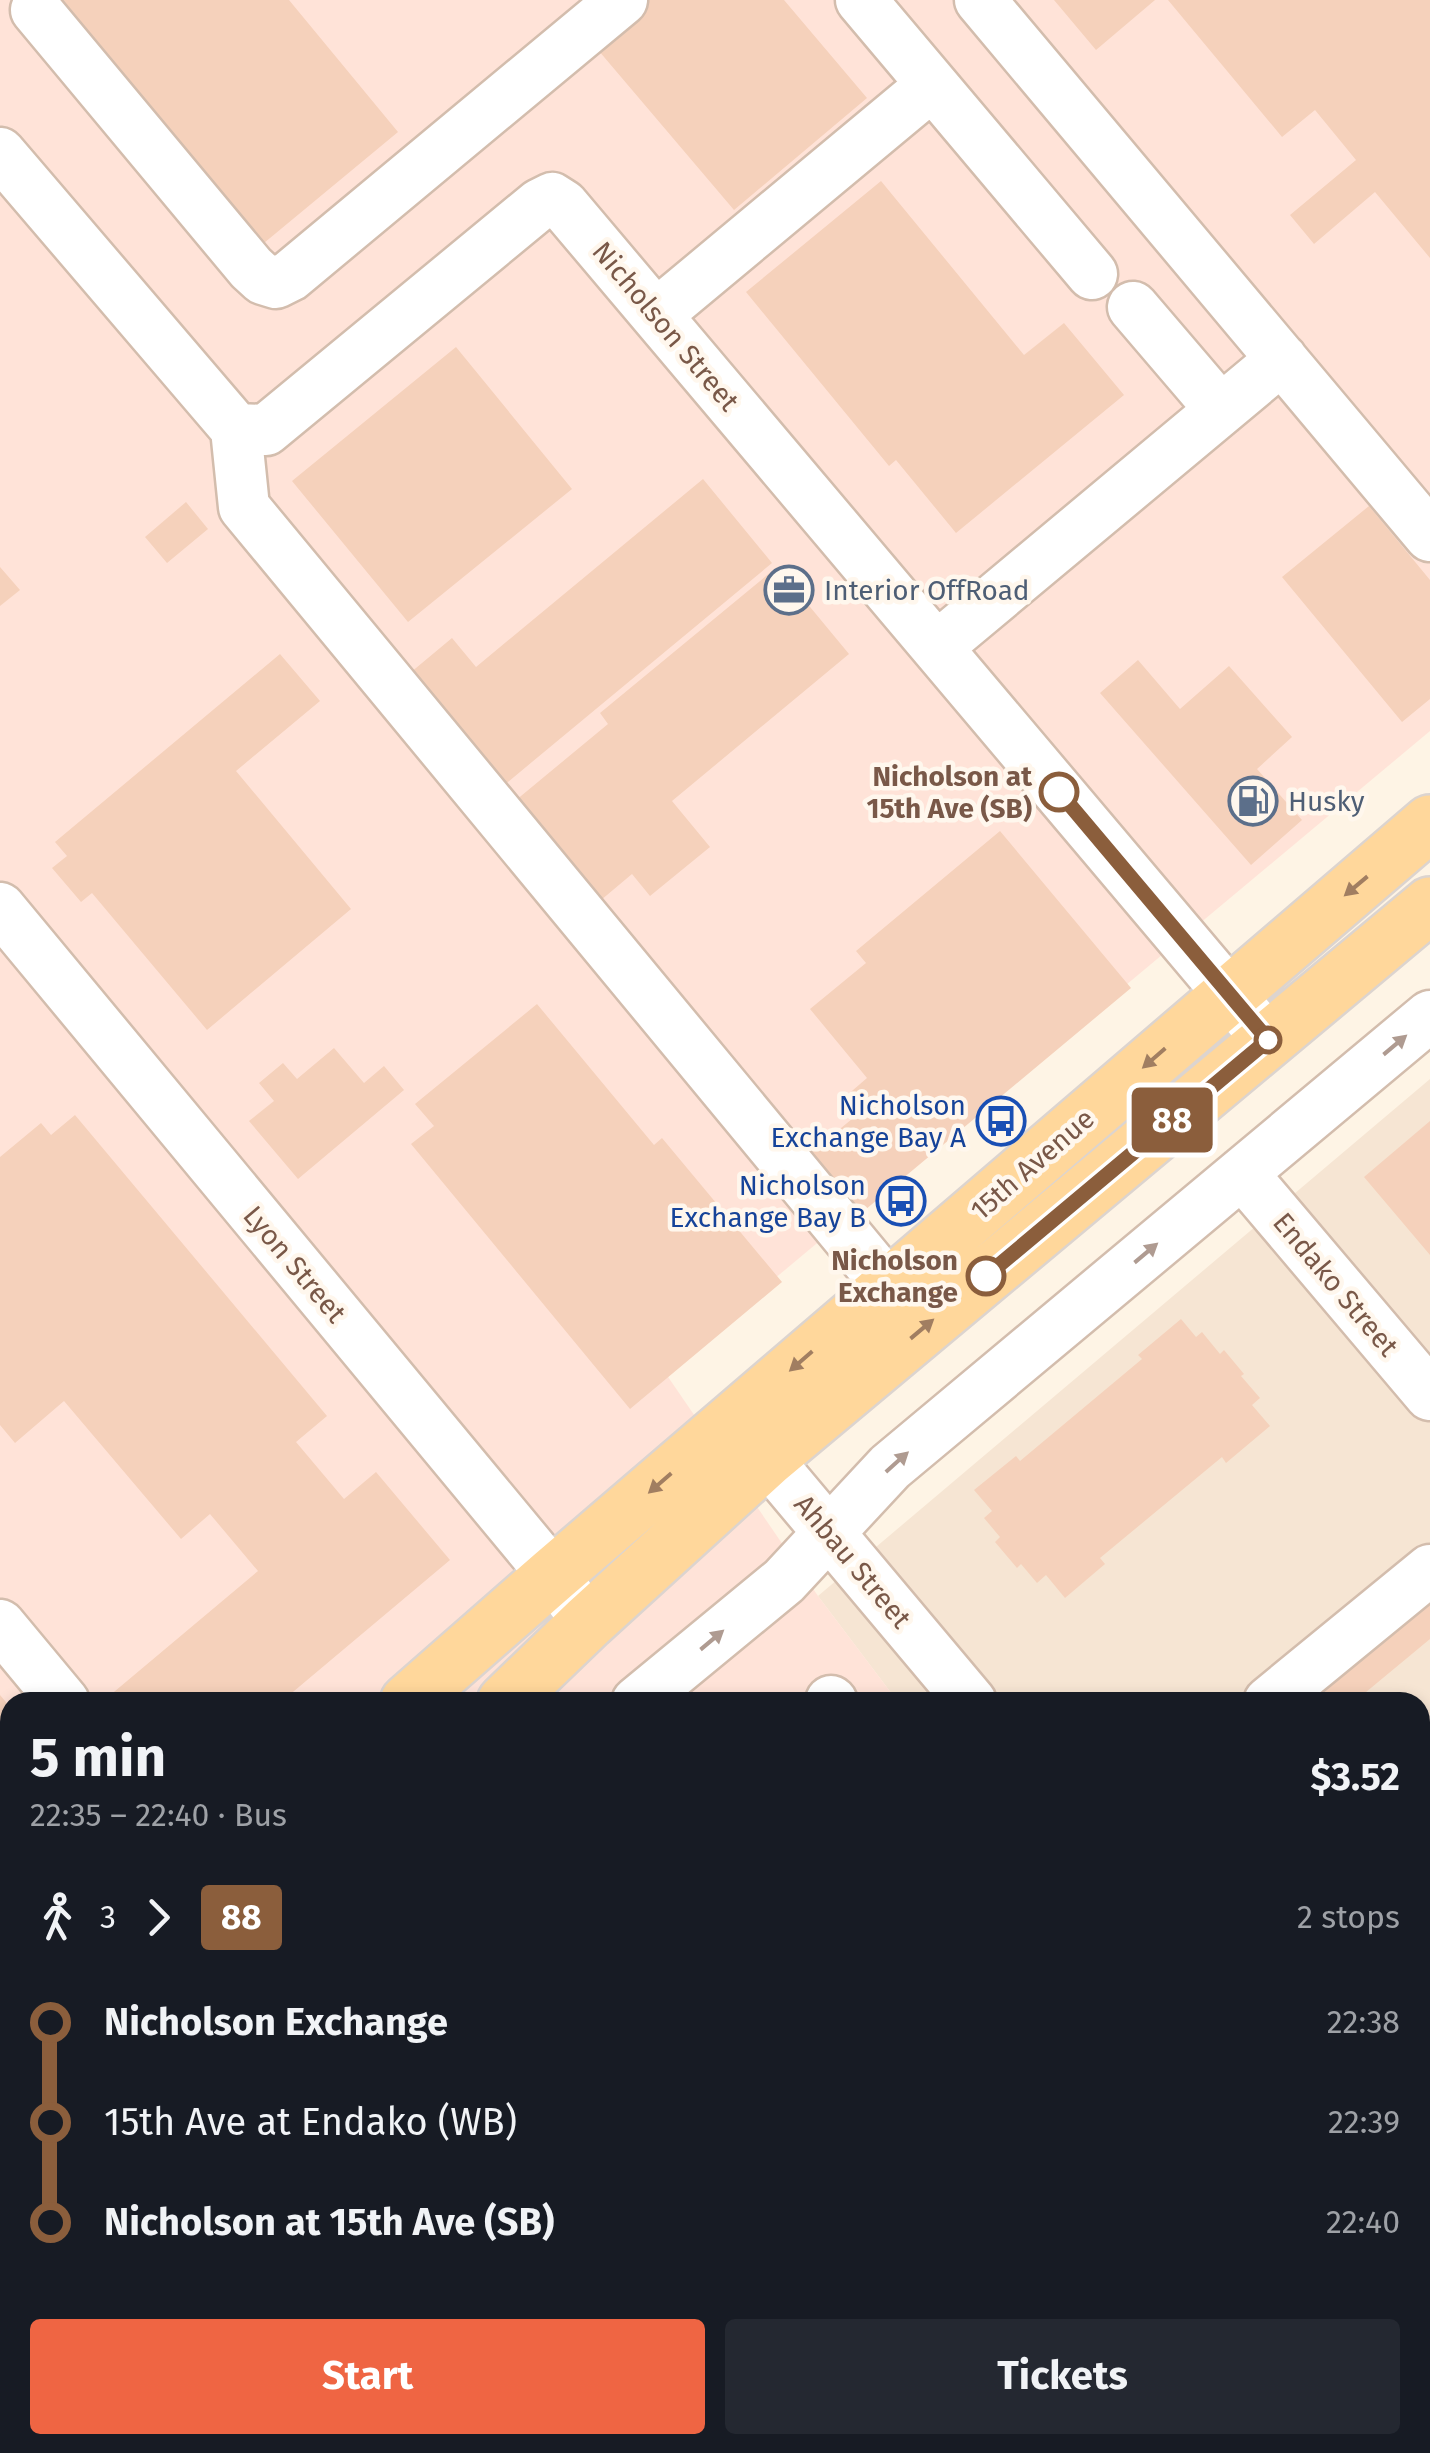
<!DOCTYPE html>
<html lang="en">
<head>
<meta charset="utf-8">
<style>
  :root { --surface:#171b24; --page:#242831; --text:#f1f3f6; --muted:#9ea1a6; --accent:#ef6543 }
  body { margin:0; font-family:"Fira Sans",sans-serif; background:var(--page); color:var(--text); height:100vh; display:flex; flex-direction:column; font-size:38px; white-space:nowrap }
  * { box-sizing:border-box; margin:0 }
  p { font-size:32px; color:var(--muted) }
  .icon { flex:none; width:55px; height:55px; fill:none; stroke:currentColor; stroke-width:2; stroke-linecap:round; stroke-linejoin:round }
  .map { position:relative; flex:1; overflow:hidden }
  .sheet { position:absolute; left:0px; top:1692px; width:1430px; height:762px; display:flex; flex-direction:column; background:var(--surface); border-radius:30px 30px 0 0; box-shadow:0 5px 15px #0003 }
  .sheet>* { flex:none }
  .badge { padding:0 20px; border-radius:8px; font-size:35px; line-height:65px }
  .map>.badge { position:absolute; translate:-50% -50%; box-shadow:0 0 0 5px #fff }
  .legs { display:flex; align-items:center; gap:15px; height:110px; padding:0 30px; font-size:32px }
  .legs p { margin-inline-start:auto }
  .head { display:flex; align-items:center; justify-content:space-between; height:170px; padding:0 30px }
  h1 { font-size:55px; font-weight:700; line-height:75px }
  .cta { display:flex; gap:20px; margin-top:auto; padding:20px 30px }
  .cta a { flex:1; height:115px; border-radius:10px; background:var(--accent); color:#fff; font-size:40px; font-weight:700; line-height:115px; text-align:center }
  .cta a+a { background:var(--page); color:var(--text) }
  ul { padding:0 30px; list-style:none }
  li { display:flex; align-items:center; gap:35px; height:100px; font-size:38px }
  li i { display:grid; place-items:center; width:15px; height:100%; margin:0 12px; background:currentColor }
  li i::after { content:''; width:25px; height:25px; margin:-12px; border:8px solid; border-radius:50%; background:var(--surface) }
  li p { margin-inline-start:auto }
  li:first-child i { background:linear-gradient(#0000 50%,currentColor 0) }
  li:last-child i { background:linear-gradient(currentColor 50%,#0000 0) }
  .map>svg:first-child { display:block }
  .residential { fill:#f6e5d3 }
  .commercial { fill:#ffe3d8 }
  .building { fill:#f5d1bb }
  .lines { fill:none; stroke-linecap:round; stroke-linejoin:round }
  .minor-casing { stroke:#d3bdad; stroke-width:55 }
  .major-casing { stroke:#dcd4cf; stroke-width:60 }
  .minor { stroke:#fff; stroke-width:50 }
  .major { stroke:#ffd79b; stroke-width:55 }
  .oneway { fill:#a17e61 }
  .oneway2 { fill:#af9b91 }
  .line-1-casing { stroke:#fff; stroke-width:22 }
  .line-1 { stroke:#8b5e3c; stroke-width:15 }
  .stop-1-dot { fill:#fff; stroke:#8b5e3c; stroke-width:5 }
  .labels { text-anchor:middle; stroke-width:9; stroke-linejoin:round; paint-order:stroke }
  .street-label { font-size:28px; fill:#795848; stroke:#fff7ed }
  .service-label { font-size:28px; fill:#4e5e75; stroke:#fff7ed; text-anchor:start }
  .stop-label { font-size:28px; font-weight:bold; fill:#795848; stroke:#fff7ed; text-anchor:end }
  .transit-label { font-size:28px; fill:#164399; stroke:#fff7ed; text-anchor:end }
</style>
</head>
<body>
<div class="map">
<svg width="1430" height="2453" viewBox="0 0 1430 2453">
  <rect width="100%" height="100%" fill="#fef4e5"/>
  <path class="residential" d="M1430 1079V2402L1420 2389V1702H898L818 1596Z"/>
  <path class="commercial" d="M0 0H1430V731L664 1371 818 1596 898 1702H10V2380L0 2368Z
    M1420 2389 1430 2402V2453H71L64 2445H1420Z"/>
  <path class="building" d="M62 0H289L398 132 264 243Z
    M645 0H784L867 98 734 210 593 44Z
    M1054 0H1155L1096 50Z
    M1168 0H1430V258L1375 192 1314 244 1290 215 1356 160 1315 110 1282 137Z
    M881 181 1024 355 1064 323 1124 395 956 533 896 460 889 466 746 292Z
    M456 347 572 489 408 622 292 481Z
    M703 479 772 563 491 796 398 683 452 638 476 667Z
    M186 502 208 529 167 563 145 537Z
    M1369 506 1430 580V699L1402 722 1282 577Z
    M0 567 20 590 0 606Z
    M777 567 849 654 672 801 710 847 650 896 632 874 588 911 504 810 608 724 600 713Z
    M280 654 320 701 236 771 351 909 207 1030 92 893 81 902 52 868 67 856 55 842Z
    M1138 660 1180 709 1229 666 1292 737 1257 769 1302 820 1251 865 1100 693Z
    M1000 831 1131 988 853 1220 808 1155 852 1119 838 1103 867 1078 810 1009 866 963 856 951Z
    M537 1004 654 1145 662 1138 782 1282 630 1409 411 1144 434 1126 415 1104Z
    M334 1048 364 1083 384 1066 404 1090 298 1179 249 1121 274 1101 259 1083 283 1063 297 1079Z
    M75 1115 327 1416 296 1442 344 1499 376 1472 450 1560 281 1702H102L258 1571 210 1514 181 1539 64 1401 15 1443 0 1425V1157L41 1123 51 1135Z
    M1430 1121V1255L1364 1177Z
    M1181 1319 1196 1337 1202 1332 1220 1354 1224 1350 1244 1374 1241 1376 1260 1398 1252 1405 1270 1426 1226 1463 1222 1457 1100 1558 1105 1564 1065 1598 1046 1575 1037 1583 1021 1564 1017 1568 995 1542 1000 1537 984 1518 992 1511 974 1490 1016 1456 1020 1461 1142 1359 1138 1355Z
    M1430 1588V1639L1354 1702H1293Z
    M0 1695 10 1707V1796L0 1784Z
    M1420 1832 1430 1843V1871L1420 1880Z
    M250 2445H303L293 2453H256Z
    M580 2445H724L714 2453H587Z
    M1175 2445H1302L1308 2453H1180Z"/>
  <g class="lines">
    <g class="minor-casing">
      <path id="minor" d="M861 0 1092 274
        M980 0 1430 536
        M36 10 251 268 263 279 276 283 290 276 622 0
        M0 153 236 429 266 430 540 204 552 198 563 205 1268 1040
        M1133 307 1221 410
        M657 314 932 85
        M236 429 244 507 889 1287
        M937 647 1282 359
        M0 908 553 1575 588 1622
        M1242 1173 1430 1395
        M740 1427 971 1702
        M0 1625 64 1702
        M831 1701 832 1702
        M637 1702 784 1581 890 1467 1430 1016
        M1269 1702 1430 1570
        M1420 2023 1430 2015
        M1420 2259 1430 2273
        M555 2445 561 2453
        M970 2445 976 2453
        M184 2453 194 2445
        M386 2453 396 2445
        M837 2453 847 2445"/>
    </g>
    <g class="major-casing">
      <path id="major" d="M408 1702 553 1575 1430 823
        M505 1702 588 1622 767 1459 1430 905
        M0 2097 10 2085
        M0 2202 10 2193"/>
    </g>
    <use href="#minor" class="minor"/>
    <use href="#major" class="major"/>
  </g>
  <defs><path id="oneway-solid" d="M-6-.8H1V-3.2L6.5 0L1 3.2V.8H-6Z" transform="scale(2.5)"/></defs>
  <g class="oneway">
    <use href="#oneway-solid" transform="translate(1356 886) rotate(140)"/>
    <use href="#oneway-solid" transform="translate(1154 1058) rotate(139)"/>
    <use href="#oneway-solid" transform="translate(922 1329) rotate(-40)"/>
    <use href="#oneway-solid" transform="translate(801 1361) rotate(139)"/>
    <use href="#oneway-solid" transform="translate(660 1483) rotate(139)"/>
  </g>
  <g class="oneway2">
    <use href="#oneway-solid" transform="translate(1395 1045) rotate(-40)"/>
    <use href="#oneway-solid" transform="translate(1146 1253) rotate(-40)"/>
    <use href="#oneway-solid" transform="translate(897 1462) rotate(-42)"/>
    <use href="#oneway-solid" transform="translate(712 1640) rotate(-40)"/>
  </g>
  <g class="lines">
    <g class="line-1-casing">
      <path id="line-1" d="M986 1276 1268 1040 1059 792"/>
    </g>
    <use href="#line-1" class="line-1"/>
  </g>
  <defs>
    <g id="office-ring" transform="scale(2.5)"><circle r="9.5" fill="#fff7ed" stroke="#5c6f8a" stroke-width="1.5"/><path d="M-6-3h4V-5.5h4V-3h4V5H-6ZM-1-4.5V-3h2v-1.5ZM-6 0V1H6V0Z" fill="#5c6f8a"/></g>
    <g id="fuel-ring" transform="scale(2.5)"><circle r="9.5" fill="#fff7ed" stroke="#5c6f8a" stroke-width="1.5"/><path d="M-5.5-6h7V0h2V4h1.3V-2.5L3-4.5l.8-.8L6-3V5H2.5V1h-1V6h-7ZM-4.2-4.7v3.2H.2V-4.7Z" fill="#5c6f8a"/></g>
    <g id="bus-ring" transform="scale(2.5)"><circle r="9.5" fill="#fff7ed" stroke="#1a4fb4" stroke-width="1.5"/><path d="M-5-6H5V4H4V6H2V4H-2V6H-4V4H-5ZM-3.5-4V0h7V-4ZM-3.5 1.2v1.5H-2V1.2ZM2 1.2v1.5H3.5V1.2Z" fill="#1a4fb4"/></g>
  </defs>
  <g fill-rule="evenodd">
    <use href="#office-ring" x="789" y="590"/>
    <use href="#fuel-ring" x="1253" y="801"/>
    <use href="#bus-ring" x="1001" y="1121"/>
    <use href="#bus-ring" x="901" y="1201"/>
  </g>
  <g class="stop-1-dot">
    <circle cx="1059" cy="792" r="18"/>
    <circle cx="1268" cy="1040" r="12"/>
    <circle cx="986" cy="1276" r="18"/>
  </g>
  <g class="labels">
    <g class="street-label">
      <text transform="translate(666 326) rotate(50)" y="10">Nicholson Street</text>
      <text transform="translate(1032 1164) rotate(-41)" y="10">15th Avenue</text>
      <text transform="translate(295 1264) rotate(50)" y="10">Lyon Street</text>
      <text transform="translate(1336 1284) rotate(50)" y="10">Endako Street</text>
      <text transform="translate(853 1561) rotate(50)" y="10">Ahbau Street</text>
    </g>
    <g class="service-label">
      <text x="824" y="600">Interior OffRoad</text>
      <text x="1288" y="811">Husky</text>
    </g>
    <g class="stop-label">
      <text x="1032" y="786">Nicholson at<tspan x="1032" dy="32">15th Ave (SB)</tspan></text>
      <text x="958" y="1270">Nicholson<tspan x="958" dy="32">Exchange</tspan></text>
    </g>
    <g class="transit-label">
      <text x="966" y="1115">Nicholson<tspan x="966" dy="32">Exchange Bay A</tspan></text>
      <text x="866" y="1195">Nicholson<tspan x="866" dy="32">Exchange Bay B</tspan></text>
    </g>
  </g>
</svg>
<b class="badge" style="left:1172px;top:1120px;background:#8b5e3c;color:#fff">88</b>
<section class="sheet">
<div class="head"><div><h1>5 min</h1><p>22:35 – 22:40 · Bus</p></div><b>$3.52</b></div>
<div class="legs"><svg class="icon" aria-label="walk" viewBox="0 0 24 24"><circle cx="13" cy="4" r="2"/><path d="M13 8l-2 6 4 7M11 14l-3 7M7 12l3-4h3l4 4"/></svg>3<svg class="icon" aria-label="forward" viewBox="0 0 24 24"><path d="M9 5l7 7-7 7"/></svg><b class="badge" style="background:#8b5e3c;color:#fff">88</b><p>2 stops</p></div>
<ul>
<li><i style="color:#8b5e3c"></i><b>Nicholson Exchange</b><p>22:38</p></li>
<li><i style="color:#8b5e3c"></i><span>15th Ave at Endako (WB)</span><p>22:39</p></li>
<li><i style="color:#8b5e3c"></i><b>Nicholson at 15th Ave (SB)</b><p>22:40</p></li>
</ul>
<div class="cta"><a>Start</a><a>Tickets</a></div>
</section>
</div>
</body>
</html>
